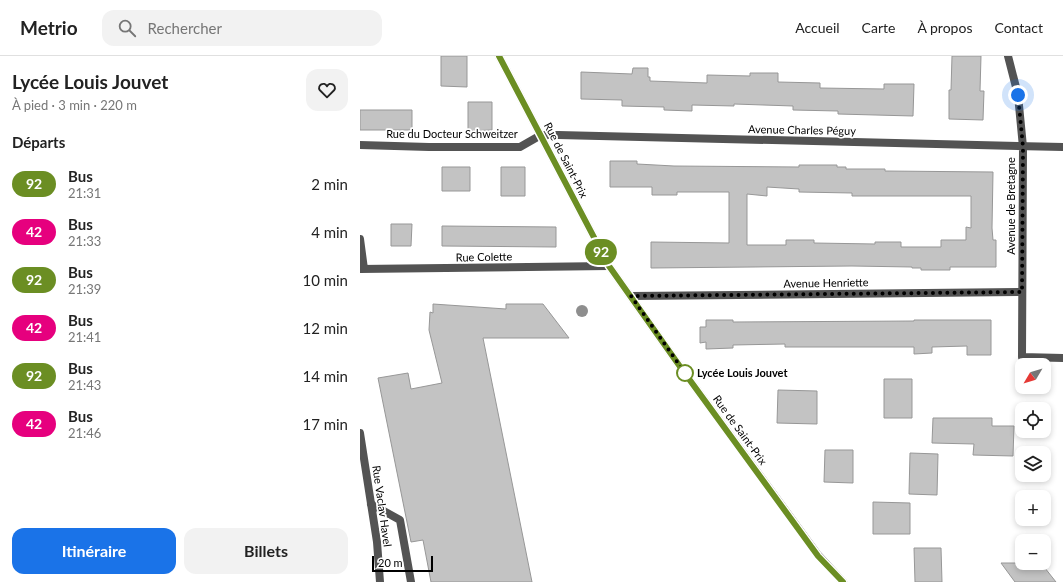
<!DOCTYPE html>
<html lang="fr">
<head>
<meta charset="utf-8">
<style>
  :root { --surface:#fff; --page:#f2f2f2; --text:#222; --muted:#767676; --line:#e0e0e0; --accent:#1a73e8 }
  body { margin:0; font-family:Lato,sans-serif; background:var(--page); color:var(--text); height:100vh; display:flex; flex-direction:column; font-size:15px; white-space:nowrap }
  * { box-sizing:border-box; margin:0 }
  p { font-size:13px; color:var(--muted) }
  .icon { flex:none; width:22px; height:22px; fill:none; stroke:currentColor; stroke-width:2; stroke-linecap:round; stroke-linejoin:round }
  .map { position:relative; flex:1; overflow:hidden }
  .sheet { display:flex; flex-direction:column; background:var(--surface); width:360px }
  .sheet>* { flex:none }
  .badge { padding:0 8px; border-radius:13px; font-size:14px; line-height:26px }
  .needle { width:26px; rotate:232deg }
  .buttons { position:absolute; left:655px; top:302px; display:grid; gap:8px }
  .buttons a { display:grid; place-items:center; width:36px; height:36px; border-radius:8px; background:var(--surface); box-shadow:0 2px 6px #0003; font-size:20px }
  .scale { position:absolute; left:12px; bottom:10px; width:61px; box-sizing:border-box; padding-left:4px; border:2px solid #000; border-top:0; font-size:11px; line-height:14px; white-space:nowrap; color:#000; -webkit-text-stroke:3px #fff; paint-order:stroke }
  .you { position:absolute; width:20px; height:20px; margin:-10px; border:3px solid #fff; border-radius:50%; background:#1a73e8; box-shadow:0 0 0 6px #1a73e833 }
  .map>.badge { position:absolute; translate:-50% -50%; box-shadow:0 0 0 2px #fff }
  h2 { padding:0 12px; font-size:15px; line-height:36px }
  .round { display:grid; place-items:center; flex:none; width:42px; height:42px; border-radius:12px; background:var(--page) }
  .head { display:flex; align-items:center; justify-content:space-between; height:68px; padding:0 12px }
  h1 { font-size:19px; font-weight:700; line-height:30px }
  .button { display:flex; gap:8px; margin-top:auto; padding:8px 12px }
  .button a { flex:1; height:46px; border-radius:12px; background:var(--accent); color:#fff; font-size:16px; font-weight:700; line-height:46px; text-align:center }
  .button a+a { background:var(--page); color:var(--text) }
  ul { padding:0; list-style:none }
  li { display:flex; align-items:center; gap:12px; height:48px; padding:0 12px }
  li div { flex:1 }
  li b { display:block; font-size:15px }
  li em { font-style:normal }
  li .badge { min-width:44px; font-weight:700; text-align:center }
  header { display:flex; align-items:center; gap:24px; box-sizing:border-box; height:56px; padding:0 20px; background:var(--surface); border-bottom:1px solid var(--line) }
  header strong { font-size:19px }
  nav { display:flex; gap:22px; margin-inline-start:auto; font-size:14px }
  .search { width:280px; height:36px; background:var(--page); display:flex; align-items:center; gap:10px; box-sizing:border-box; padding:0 14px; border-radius:12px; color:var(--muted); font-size:15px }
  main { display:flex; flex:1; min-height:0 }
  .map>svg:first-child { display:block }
  .building { fill:#c3c3c3; stroke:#979797; fill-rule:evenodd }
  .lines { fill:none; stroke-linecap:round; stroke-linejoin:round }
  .service { stroke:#535353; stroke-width:8 }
  .minor { stroke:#535353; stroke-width:8 }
  .tertiary { stroke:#535353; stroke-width:8 }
  .tree { fill:#8e8e8e }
  .line-casing { stroke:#fff; stroke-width:9 }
  .line { stroke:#6b8e23; stroke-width:6 }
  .walk { stroke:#000; stroke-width:4; stroke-dasharray:0 7.2 }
  .stop-dot { fill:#fff; stroke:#6b8e23; stroke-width:2 }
  .labels { text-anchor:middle; stroke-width:3.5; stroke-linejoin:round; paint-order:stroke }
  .street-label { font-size:11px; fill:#000; stroke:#fff }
  .stop-label { font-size:11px; font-weight:bold; fill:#000; stroke:#fff; text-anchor:start }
</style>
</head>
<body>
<header>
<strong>Metrio</strong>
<div class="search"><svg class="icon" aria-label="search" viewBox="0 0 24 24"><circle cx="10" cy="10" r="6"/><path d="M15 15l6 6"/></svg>Rechercher</div>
<nav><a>Accueil</a><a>Carte</a><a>À propos</a><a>Contact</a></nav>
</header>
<main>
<section class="sheet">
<div class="head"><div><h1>Lycée Louis Jouvet</h1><p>À pied · 3 min · 220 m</p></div><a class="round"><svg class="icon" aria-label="heart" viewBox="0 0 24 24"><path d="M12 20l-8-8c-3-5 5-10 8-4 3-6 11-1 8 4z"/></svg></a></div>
<h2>Départs</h2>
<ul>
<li><span class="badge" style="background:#6b8e23;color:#fff">92</span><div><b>Bus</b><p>21:31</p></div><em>2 min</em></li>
<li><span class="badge" style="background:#e6007e;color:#fff">42</span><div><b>Bus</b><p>21:33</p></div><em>4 min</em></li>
<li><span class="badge" style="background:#6b8e23;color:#fff">92</span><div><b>Bus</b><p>21:39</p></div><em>10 min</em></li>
<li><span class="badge" style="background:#e6007e;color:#fff">42</span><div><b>Bus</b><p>21:41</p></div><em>12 min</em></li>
<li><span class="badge" style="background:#6b8e23;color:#fff">92</span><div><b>Bus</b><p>21:43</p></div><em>14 min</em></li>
<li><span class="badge" style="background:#e6007e;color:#fff">42</span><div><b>Bus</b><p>21:46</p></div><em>17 min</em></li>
</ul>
<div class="button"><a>Itinéraire</a><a>Billets</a></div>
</section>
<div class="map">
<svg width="703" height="526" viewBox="0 0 703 526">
  <rect width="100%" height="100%" fill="#fff"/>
  <path class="building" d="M81 0H107V31L81 30Z
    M592 0H621L620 35H624L623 64 589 63V34H591Z
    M273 12H288V21H290V25L347 27V19L390 20V17H418V26L460 27V32L524 33V28H554L553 60 478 58V55L433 54V50L374 48V50L332 49V55L304 54V51L262 50V44L221 43V16L272 18Z
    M108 46H132V74L108 75Z
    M0 54H52V74H0Z
    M250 105H277V108L314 110 439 111V109H477V111H486V113H525V115L633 116 632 172 633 184H636V211H590V214H561V212H552V211L492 210 291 212V186L369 187V136H317V139H292V131H250ZM407 131 439 133V136L492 137V140H611V172L606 171V184H581V191H541V186H515V188L454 187V184H426V189H387V138L407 140Z
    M82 111H110V135H82Z
    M141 111H165V140H141Z
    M31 168H52L51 190H31Z
    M82 170 196 171V191L82 190Z
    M73 248 146 253V248H183L209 282H123L172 526H71L63 484 51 486 18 322 48 317 51 333 82 327 69 274 70 256 73 257Z
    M346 264H373V266L554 265V264H631V299H607V290L572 291V297L554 298V291H425V288L373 289V292L346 293V286L340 287V271H346Z
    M524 323H552V362H524Z
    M418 334 457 335V368L417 367Z
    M573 362H632V370H654L653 400 613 399 614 388 572 387Z
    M465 394H493V427L464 426Z
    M550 397 578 398 577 439 549 438Z
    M513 446 550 447V478H513Z
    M554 492H581L582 526H555Z
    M641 507H681L696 526H655Z"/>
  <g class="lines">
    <path class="service" d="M11 448 40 464 51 526"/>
    <path class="minor" d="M648 0 658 39 663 91 662 301 703 302
      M0 89 69 91H160L181 79H198L703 91
      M0 183 4 213
      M0 213 249 210
      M271 240 662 236
      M0 377 17 486 20 526"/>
    <path class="tertiary" d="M139 0 249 210 321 312 458 499 483 526"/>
  </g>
  <circle class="tree" cx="222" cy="255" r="6"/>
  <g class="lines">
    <g class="line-casing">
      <path id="line" d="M139 0 249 210 321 312 458 500 483 526"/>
    </g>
    <use href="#line" class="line"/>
    <path class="walk" d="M325 317 271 240 662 236 663 91 658 39"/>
  </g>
  <circle class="stop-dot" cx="325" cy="317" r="8"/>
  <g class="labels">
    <g class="street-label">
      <text transform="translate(442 74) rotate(1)" y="4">Avenue Charles Péguy</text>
      <text x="92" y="82">Rue du Docteur Schweitzer</text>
      <text transform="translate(206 104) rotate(63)" y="4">Rue de Saint-Prix</text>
      <text transform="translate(651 150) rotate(-90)" y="4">Avenue de Bretagne</text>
      <text transform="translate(124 201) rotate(-1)" y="4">Rue Colette</text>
      <text transform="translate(466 227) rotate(-1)" y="4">Avenue Henriette</text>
      <text transform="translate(380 374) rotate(54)" y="4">Rue de Saint-Prix</text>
      <text transform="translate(22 450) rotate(82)" y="4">Rue Vaclav Havel</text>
    </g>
    <g class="stop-label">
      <text x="337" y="321">Lycée Louis Jouvet</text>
    </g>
  </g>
</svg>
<div class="buttons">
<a><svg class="needle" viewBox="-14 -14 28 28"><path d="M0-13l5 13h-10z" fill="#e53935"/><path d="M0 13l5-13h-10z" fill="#767676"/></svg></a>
<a><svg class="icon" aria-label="locate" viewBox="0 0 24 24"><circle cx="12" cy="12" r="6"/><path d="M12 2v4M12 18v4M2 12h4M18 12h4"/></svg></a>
<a><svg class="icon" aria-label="layers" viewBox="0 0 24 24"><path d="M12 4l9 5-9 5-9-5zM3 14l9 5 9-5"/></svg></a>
<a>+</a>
<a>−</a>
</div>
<div class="scale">20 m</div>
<div class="you" style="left:658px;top:39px"></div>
<b class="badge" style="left:241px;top:196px;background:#6b8e23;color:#fff">92</b>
</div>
</main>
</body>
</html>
